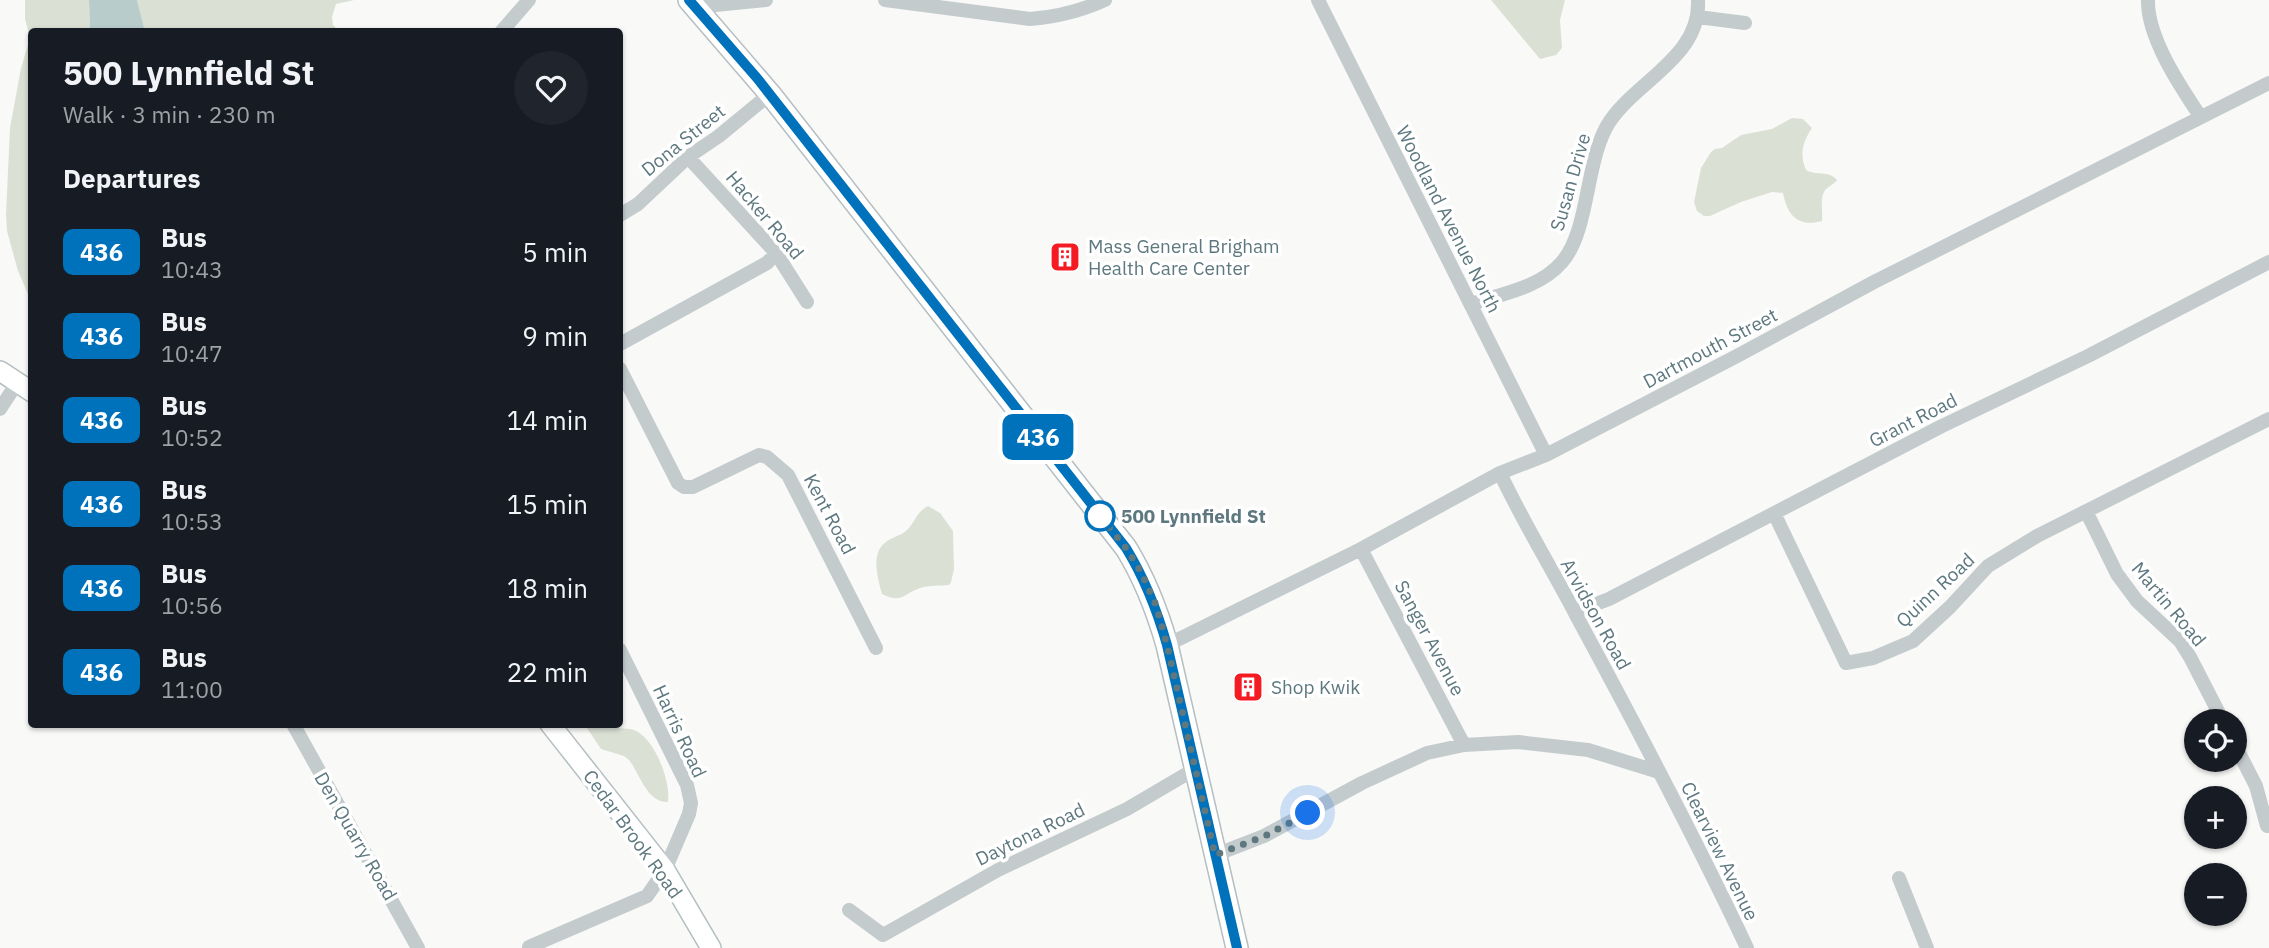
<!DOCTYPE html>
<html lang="en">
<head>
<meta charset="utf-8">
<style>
  :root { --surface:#171b24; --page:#20242c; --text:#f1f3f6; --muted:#9ea1a6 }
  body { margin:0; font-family:"IBM Plex Sans",sans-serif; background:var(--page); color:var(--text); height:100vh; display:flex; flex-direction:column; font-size:26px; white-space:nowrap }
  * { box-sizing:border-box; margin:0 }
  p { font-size:23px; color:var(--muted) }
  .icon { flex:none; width:38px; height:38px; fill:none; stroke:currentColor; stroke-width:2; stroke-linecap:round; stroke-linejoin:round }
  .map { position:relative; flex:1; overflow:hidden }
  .panel { position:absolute; left:28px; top:28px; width:595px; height:700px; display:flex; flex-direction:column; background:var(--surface); border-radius:7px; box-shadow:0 2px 5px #0004 }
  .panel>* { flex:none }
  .badge { padding:0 14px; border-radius:10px; font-size:24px; line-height:46px }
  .fabs { position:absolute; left:2184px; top:709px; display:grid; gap:14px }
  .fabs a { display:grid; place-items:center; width:63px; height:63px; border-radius:50%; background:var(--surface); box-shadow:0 2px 5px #0004; font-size:35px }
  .you { position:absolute; width:35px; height:35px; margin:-18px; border:5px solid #fff; border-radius:50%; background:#1a73e8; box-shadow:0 0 0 10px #1a73e833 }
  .map>.badge { position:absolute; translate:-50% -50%; box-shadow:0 0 0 4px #fff }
  h2 { padding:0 35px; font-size:26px; line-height:63px }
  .round { display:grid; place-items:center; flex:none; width:74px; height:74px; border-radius:37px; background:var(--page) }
  .summary { display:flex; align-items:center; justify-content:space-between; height:119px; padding:0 35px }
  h1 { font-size:33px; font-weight:700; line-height:52px }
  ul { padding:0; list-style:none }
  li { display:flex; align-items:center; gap:21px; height:84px; padding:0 35px }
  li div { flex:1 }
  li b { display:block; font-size:26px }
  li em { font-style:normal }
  li .badge { min-width:77px; font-weight:700; text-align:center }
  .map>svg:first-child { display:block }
  .green { fill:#dbe0d5 }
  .water { fill:#b8cccc }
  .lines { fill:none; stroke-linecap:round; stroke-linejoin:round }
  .secondary-casing { stroke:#b4bec0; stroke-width:22 }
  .primary-casing { stroke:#b5bec0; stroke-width:24 }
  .street { stroke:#c4cbcd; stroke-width:14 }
  .secondary { stroke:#fff; stroke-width:19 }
  .primary { stroke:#fff; stroke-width:21 }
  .line-casing { stroke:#fff; stroke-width:16 }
  .line { stroke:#0072bc; stroke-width:10 }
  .walk { stroke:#5d787f; stroke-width:7; stroke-dasharray:0 12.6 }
  .stop-dot { fill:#fff; stroke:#0072bc; stroke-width:3.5 }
  .labels { text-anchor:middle; stroke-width:7; stroke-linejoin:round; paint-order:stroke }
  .street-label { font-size:19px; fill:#5d787f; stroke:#fff }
  .poi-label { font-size:19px; fill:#5d787f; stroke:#fff; text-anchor:start }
  .stop-label { font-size:19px; font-weight:bold; fill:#5d787f; stroke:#fff; text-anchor:start }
</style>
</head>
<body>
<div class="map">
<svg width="2269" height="948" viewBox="0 0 2269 948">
  <rect width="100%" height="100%" fill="#f9f9f7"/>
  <path class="green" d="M25 0H89L90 31 32 32 31 301 18 271 7 231 6 215 10 128 21 68 30 38 25 19Z
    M137 0H354L336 4 332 17 333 25 340 32 145 31Z
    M1491 0H1565L1560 20 1562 48 1556 55 1540 59Z
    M1792 118 1803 119 1812 128C1803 141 1799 155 1806 170 1816 176 1829 170 1837 180 1833 186 1827 186 1824 192 1820 199 1823 213 1822 221 1797 228 1787 214 1783 193L1772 192 1741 202 1710 216H1704L1697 211 1694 202 1701 168 1711 152 1715 149 1722 148 1741 135 1772 129Z
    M928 506 940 513 953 531 954 569 951 582 949 585C939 586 929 585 920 588 903 594 902 604 882 594 878 579 870 553 886 542 892 537 900 536 906 531 915 523 916 512 928 506Z
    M585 725C592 724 600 723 607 724 611 725 614 727 617 728 623 729 629 728 634 730 655 738 671 782 668 802 647 803 640 774 629 760L624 756 601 749Z"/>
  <path class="water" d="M89 0H137L145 31H90Z"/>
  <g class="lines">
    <g class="secondary-casing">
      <path id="secondary" d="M0 371 32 392
        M550 724 665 870 711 948"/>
    </g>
    <g class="primary-casing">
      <path id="primary" d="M689 0 770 94 1126 548C1145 579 1157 610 1167 645L1237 948"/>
    </g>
    <path class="street" d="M885 0 1030 19C1057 17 1081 11 1105 0
      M1318 0 1546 455
      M2148 0C2147 37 2180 86 2200 116
      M695 7 766 0
      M1698 17 1745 23
      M501 32 529 0
      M688 157 776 253 807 302
      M620 215 638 204 688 157 719 136 770 94
      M1471 304C1501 294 1540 288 1562 262 1590 230 1585 158 1610 121 1638 80 1701 56 1698 0
      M620 344 767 263 776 253
      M620 369 678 483 684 487H693L759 455 767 457 788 475 876 648
      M0 409 17 383
      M1500 473C1523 522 1551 567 1576 615 1635 724 1694 835 1747 948
      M2086 511 2117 574 2137 601 2180 641 2190 657 2223 721
      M1774 513 1846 663 1873 658 1913 641 1950 607 1988 566 2037 536 2269 419
      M1361 549 1464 745
      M1575 612 1609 599 1942 426 2088 356 2269 262
      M1167 645 1361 549 1500 473 1546 455 1737 356 1874 282 2269 83
      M293 724 418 948
      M2235 745 2256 786 2267 826
      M1215 855 1264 836 1362 783 1427 753 1464 745 1518 742 1588 750 1659 772
      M1899 878 1927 948
      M849 910 883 935 998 870 1127 809 1195 769
      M529 947 647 896 665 870 689 814 691 803 687 785 620 650"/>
    <use href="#secondary" class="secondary"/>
    <use href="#primary" class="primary"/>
  </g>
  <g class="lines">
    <g class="line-casing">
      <path id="line" d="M689 0 757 78 1126 548C1145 579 1157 610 1167 645L1237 948"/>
    </g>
    <use href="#line" class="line"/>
    <path class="walk" d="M1100 516 1093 507 1126 548 1141 572 1156 605 1167 645 1215 855 1265 836 1308 813"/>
  </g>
  <defs>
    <g id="building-square" transform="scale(1.575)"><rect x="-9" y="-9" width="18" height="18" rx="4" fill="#f51b23" stroke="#fff"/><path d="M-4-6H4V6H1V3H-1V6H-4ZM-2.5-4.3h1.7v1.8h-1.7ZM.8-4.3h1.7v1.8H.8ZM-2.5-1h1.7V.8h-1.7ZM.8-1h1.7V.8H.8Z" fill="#fff"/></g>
  </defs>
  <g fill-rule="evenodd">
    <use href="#building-square" x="1065" y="257"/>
    <use href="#building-square" x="1248" y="687"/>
  </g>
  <circle class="stop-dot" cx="1100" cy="516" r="14"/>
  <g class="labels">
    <g class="street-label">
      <text transform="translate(683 140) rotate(-39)" y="7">Dona Street</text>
      <text transform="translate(1570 182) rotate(-74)" y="7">Susan Drive</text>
      <text transform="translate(765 215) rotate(50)" y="7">Hacker Road</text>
      <text transform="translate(1449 219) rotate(63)" y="7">Woodland Avenue North</text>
      <text transform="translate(1710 348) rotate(-28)" y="7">Dartmouth Street</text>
      <text transform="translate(1913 420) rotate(-27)" y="7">Grant Road</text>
      <text transform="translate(830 514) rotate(62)" y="7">Kent Road</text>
      <text transform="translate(1935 590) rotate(-43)" y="7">Quinn Road</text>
      <text transform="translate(2169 604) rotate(50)" y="7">Martin Road</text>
      <text transform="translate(1596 614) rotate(61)" y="7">Arvidson Road</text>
      <text transform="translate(1430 638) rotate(62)" y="7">Sanger Avenue</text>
      <text transform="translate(680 731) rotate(65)" y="7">Harris Road</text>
      <text transform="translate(633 834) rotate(54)" y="7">Cedar Brook Road</text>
      <text transform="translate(1030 834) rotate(-26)" y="7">Daytona Road</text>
      <text transform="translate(356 836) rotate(60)" y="7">Den Quarry Road</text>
      <text transform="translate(1720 851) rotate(64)" y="7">Clearview Avenue</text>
    </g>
    <g class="poi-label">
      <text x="1088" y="253">Mass General Brigham<tspan x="1088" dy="22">Health Care Center</tspan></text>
      <text x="1271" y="694">Shop Kwik</text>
    </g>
    <g class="stop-label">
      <text x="1121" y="523">500 Lynnfield St</text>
    </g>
  </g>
</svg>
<div class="fabs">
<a><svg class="icon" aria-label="locate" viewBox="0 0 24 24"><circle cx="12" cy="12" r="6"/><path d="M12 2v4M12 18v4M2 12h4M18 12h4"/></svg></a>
<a>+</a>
<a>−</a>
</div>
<div class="you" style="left:1308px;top:813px"></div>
<b class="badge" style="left:1038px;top:437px;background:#0072bc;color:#fff">436</b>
<section class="panel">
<div class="summary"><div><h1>500 Lynnfield St</h1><p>Walk · 3 min · 230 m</p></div><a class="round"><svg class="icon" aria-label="heart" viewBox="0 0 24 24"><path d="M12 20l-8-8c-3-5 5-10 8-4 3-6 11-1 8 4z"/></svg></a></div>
<h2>Departures</h2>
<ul>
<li><span class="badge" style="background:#0072bc;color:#fff">436</span><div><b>Bus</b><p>10:43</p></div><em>5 min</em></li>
<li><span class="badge" style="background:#0072bc;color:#fff">436</span><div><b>Bus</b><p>10:47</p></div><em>9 min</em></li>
<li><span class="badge" style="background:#0072bc;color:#fff">436</span><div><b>Bus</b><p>10:52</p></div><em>14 min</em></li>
<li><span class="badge" style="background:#0072bc;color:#fff">436</span><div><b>Bus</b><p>10:53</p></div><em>15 min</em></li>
<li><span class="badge" style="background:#0072bc;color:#fff">436</span><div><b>Bus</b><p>10:56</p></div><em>18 min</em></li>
<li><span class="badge" style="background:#0072bc;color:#fff">436</span><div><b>Bus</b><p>11:00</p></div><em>22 min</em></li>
</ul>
</section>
</div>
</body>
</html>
